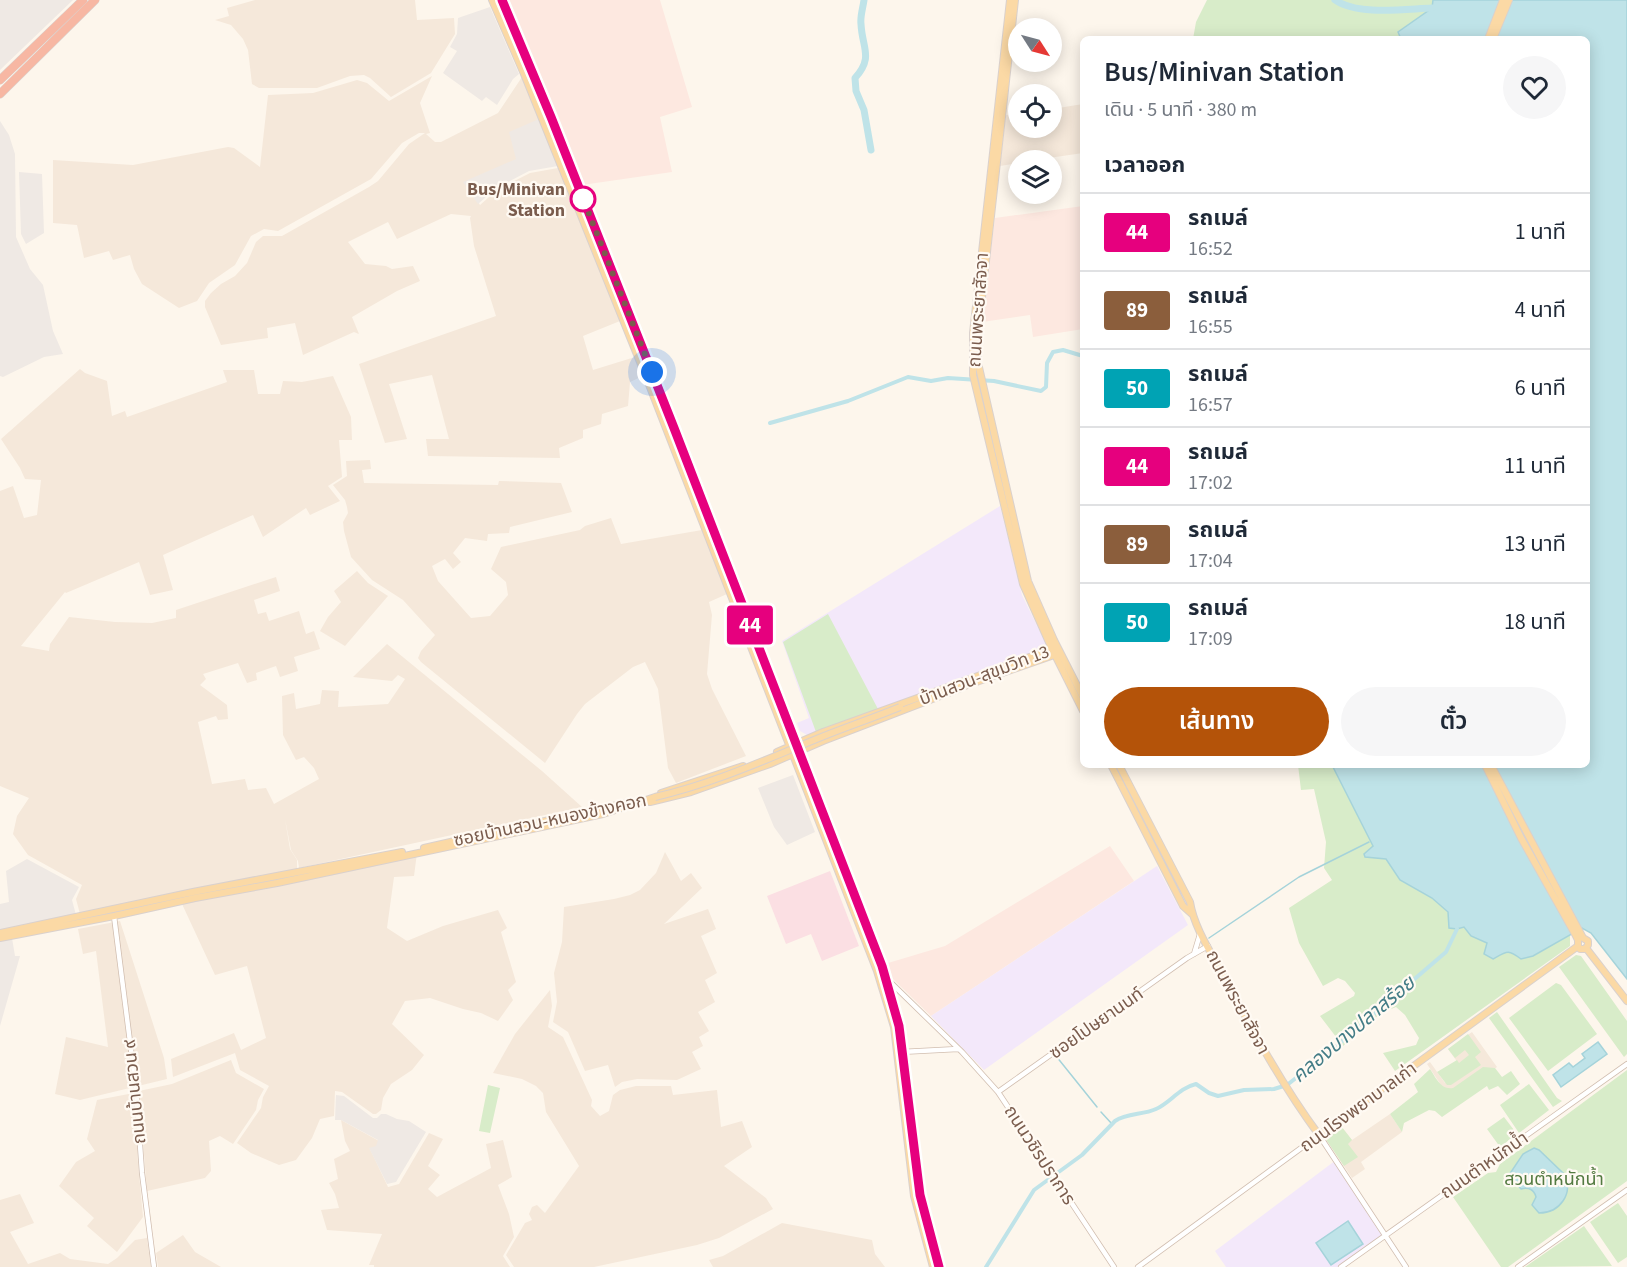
<!DOCTYPE html>
<html lang="th">
<head>
<meta charset="utf-8">
<style>
  :root { --surface:#fff; --page:#f6f6f7; --text:#1f2937; --muted:#747a83; --line:#e0e1e3; --accent:#b45309 }
  body { margin:0; font-family:"Source Sans 3","Noto Sans Thai",sans-serif; background:var(--page); color:var(--text); height:100vh; display:flex; flex-direction:column; font-size:22px; white-space:nowrap }
  * { box-sizing:border-box; margin:0 }
  p { font-size:20px; color:var(--muted) }
  .icon { flex:none; width:33px; height:33px; fill:none; stroke:currentColor; stroke-width:2; stroke-linecap:round; stroke-linejoin:round }
  .map { position:relative; flex:1; overflow:hidden }
  .details { position:absolute; left:1080px; top:36px; width:510px; height:732px; display:flex; flex-direction:column; background:var(--surface); border-radius:9px; box-shadow:0 3px 15px #0003 }
  .details>* { flex:none }
  .badge { padding:0 12px; border-radius:4px; font-size:21px; line-height:39px }
  .needle { width:39px; rotate:126deg }
  .buttons { position:absolute; left:1008px; top:18px; display:grid; gap:12px }
  .buttons a { display:grid; place-items:center; width:54px; height:54px; border-radius:50%; background:var(--surface); box-shadow:0 3px 15px #0003; font-size:30px }
  .you { position:absolute; width:30px; height:30px; margin:-15px; border:4px solid #fff; border-radius:50%; background:#1a73e8; box-shadow:0 0 0 9px #1a73e833 }
  .map>.badge { position:absolute; translate:-50% -50%; box-shadow:0 0 0 3px #fff }
  h2 { padding:0 24px; font-size:22px; line-height:54px }
  .round { display:grid; place-items:center; flex:none; width:63px; height:63px; border-radius:32px; background:var(--page) }
  .summary { display:flex; align-items:center; justify-content:space-between; height:102px; padding:0 24px }
  h1 { font-size:28px; font-weight:600; line-height:45px }
  .primary-button { display:flex; gap:12px; margin-top:auto; padding:12px 24px }
  .primary-button a { flex:1; height:69px; border-radius:36px; background:var(--accent); color:#fff; font-size:24px; font-weight:600; line-height:69px; text-align:center }
  .primary-button a+a { background:var(--page); color:var(--text) }
  ul { padding:0; list-style:none }
  li { display:flex; align-items:center; gap:18px; height:78px; padding:0 24px; border-top:2px solid var(--line) }
  li div { flex:1 }
  li b { display:block; font-size:22px }
  li em { font-style:normal }
  li .badge { min-width:66px; font-weight:700; text-align:center }
  .map>svg:first-child { display:block }
  .residential { fill:#f5e8da }
  .commercial { fill:#fde8e0 }
  .industrial { fill:#efe9e4 }
  .education { fill:#f3e8fa }
  .medical { fill:#fbdfe3 }
  .green { fill:#d8ecc9 }
  .water { fill:#bfe3e8; stroke:#a5d3da; stroke-width:1.5 }
  .lines { fill:none; stroke-linecap:round; stroke-linejoin:round }
  .stream { stroke:#a5d3da; stroke-width:1.5 }
  .canal { stroke:#bfe3e8; stroke-width:4 }
  .river { stroke:#bfe3e8; stroke-width:7 }
  .minor-casing { stroke:#d1beb0; stroke-width:6 }
  .major-casing { stroke:#dad1cd; stroke-width:8 }
  .highway-casing { stroke:#dad1cd; stroke-width:9 }
  .minor { stroke:#fff; stroke-width:4.5 }
  .major { stroke:#fbd9a5; stroke-width:6 }
  .highway { stroke:#f7b7a3; stroke-width:8 }
  .major-bridge-casing { stroke:#dad1cd; stroke-width:8; stroke-linecap:butt }
  .major-bridge { stroke:#fbd9a5; stroke-width:6 }
  .line-casing { stroke:#fff; stroke-width:14 }
  .line { stroke:#e6007e; stroke-width:9 }
  .walk { stroke:#7a5c4d; stroke-width:6; stroke-dasharray:0 10.8 }
  .stop-dot { fill:#fff; stroke:#e6007e; stroke-width:3 }
  .labels { text-anchor:middle; stroke-width:4.5; stroke-linejoin:round; paint-order:stroke }
  .stop-label { font-size:18px; font-weight:bold; fill:#7a5c4d; stroke:#fffaf3; text-anchor:end }
  .street-label { font-size:18px; fill:#7a5c4d; stroke:#fffaf3 }
  .park-label { font-size:18px; fill:#537a41; stroke:#fffaf3 }
  .water-label { font-size:20px; font-style:italic; fill:#437c86; stroke:#fffaf3 }
</style>
</head>
<body>
<div class="map">
<svg width="1627" height="1267" viewBox="0 0 1627 1267">
  <rect width="100%" height="100%" fill="#fdf6ec"/>
  <path class="residential" d="M255 0H415L417 20 454 18 455 34 431 73 391 97 370 78 364 75 350 76 317 88H259L252 84 248 50 243 39 231 25 215 20 229 16 227 8Z
    M432 76 420 103 430 133 426 134 435 142H441L498 113 522 77 540 121 518 160 466 183 480 205 497 190 530 173 558 168 620 321 583 336 593 370 635 357 643 376 630 382 628 406 602 414 601 424 583 430V438L559 448 560 458 428 456 426 439H449L432 375 389 384 407 439 385 443 359 364 496 316 474 246 470 218 471 216 451 214 397 239 388 222 348 242 365 264 386 266 392 269 413 266 420 281 397 291 352 317 359 334 354 332 303 355 295 323 267 328 268 338 221 345 205 307V301L211 293 221 284 235 276 247 263 256 242 263 236H282L369 187 378 181 409 144 425 133H419L402 143 371 179 278 231 264 229 251 236 235 265 209 283 197 301 179 308 142 284 134 269 130 255 113 260 109 251 84 258 77 225 53 223V160L133 165 228 147 234 148 260 167 268 95 313 93 357 80 367 83 389 101Z
    M1083 104V153L1035 160H1018V163L1000 166 1006 115 1018 114V128H1052V109Z
    M80 369 85 373 107 381 112 416 125 411 127 417 227 382 223 370H254L258 394H280L283 381 302 382 333 376 351 417 352 440H339L342 477 328 486 340 501 310 515 306 508 263 537 253 515 163 555 173 590 150 595 139 562 66 593 65 592 21 646 49 651 50 644 69 617 115 622 152 623 176 618V610L276 577 280 591 254 600 258 614 266 612 269 621 299 611 306 634 314 631 320 649 294 657 298 671 280 677 276 666 256 673 257 680 247 683 238 663 203 674 206 679 200 685 227 705 228 719 218 720 216 716 198 722 212 784 245 779 248 790 266 788 274 804 319 779 314 768 304 757 296 760 283 735 282 696 294 693 296 709 320 704 322 690 339 691 338 707 388 704 405 679 398 675 392 681 353 677 387 644 542 771 582 807 299 868 298 861 291 850 285 819 290 849 297 860V869L80 914 76 899 82 885 28 855 13 834 17 816 29 798 0 786V491L13 486 24 518 37 515 41 480 25 479 20 468 1 439Z
    M370 460 371 469 362 470 364 483 498 485 499 481 561 483 572 512 510 527 509 533 488 534 487 541 465 538 453 553 461 562 453 569 445 559 432 566 438 581 471 618 490 616 508 595 506 582 491 569 501 547 580 530 585 526 611 518 621 544 702 530 727 594 709 602 712 615 707 674 712 689 746 756 676 783 668 768 658 689 645 662 633 667 585 704 577 714 545 763 421 662 418 658 421 651 435 635 403 600 372 580 351 557 344 531 343 522 348 513 347 507 345 500 333 485 347 476 346 461Z
    M357 571 368 583 388 596 345 646 320 631 328 617 341 602 334 591Z
    M665 852 681 881 691 873 702 888 664 924 708 909 716 929 701 936 717 973 705 980 715 1002 698 1012 709 1031 699 1037 703 1046 692 1052 701 1069 677 1080 637 1079 622 1082 615 1087 608 1065 585 1071 568 1032 553 1022 557 1002 554 973 562 942 564 907 614 899 630 895 640 890 656 873Z
    M417 853 414 876 394 877 387 928 407 941 443 926 498 910 507 928 501 932 516 982 508 990 513 1000 498 1021 481 1013 463 1009 430 998 405 1001 392 1024 424 1055 412 1070 391 1084 383 1098 381 1110 376 1114H373L342 1092 335 1091 334 1116 320 1119 312 1138 296 1160 279 1165 251 1153 237 1143 261 1108 263 1097 269 1086 240 1070 235 1053 173 1077 171 1059 234 1033 241 1050 266 1038 247 966 215 975 182 904Z
    M120 921 164 1058 167 1079 80 1100 55 1094 66 1037 108 1047 96 951 83 954 78 929Z
    M550 990 552 1006 548 1027 563 1037 592 1100 591 1106 600 1116 609 1111 613 1095 620 1090 636 1086H671L673 1095 717 1090 721 1127 742 1121 752 1147 724 1166 766 1198 773 1209 719 1238 697 1245 594 1267H514L506 1255 525 1223 532 1220 529 1214 532 1207 537 1205 545 1213 579 1166 546 1112 543 1093 536 1086 522 1079 493 1073 515 1034Z
    M1472 1032 1497 1067 1451 1100 1427 1064 1430 1062 1445 1083 1466 1074 1448 1049Z
    M231 1060 236 1073 264 1089 258 1100 256 1110 233 1144 220 1136 209 1141 211 1171 205 1178 147 1191 139 1091 172 1084Z
    M134 1093 138 1163 143 1217 117 1252 87 1226 94 1218 59 1186 76 1162 95 1151 87 1139 97 1100Z
    M1390 1114 1402 1132 1361 1162 1365 1169 1352 1178 1325 1138 1341 1126 1352 1140Z
    M341 1120 379 1141 377 1147 370 1149 388 1187 399 1184 429 1133 443 1139 428 1166 440 1175 428 1189 437 1197 491 1168 486 1144 503 1140 512 1177 498 1185 509 1214 514 1237 503 1256 510 1267H374V1265H369L382 1234 327 1230 321 1210 339 1208 335 1194 329 1183 338 1179 334 1159 350 1151 345 1141Z
    M20 1194 34 1223 10 1232 28 1264 60 1253 70 1259 108 1264 117 1258 135 1240 147 1238 151 1267H0V1200Z
    M782 1223 872 1240 875 1254 885 1267H713L709 1260 723 1256Z
    M183 1235 195 1252 221 1267H158L156 1253Z"/>
  <path class="commercial" d="M506 0H660L692 107 660 117 672 172 582 185Z
    M1083 206V329L1033 337 1030 315 982 322 995 218Z
    M1110 846 1134 881 931 1016 892 978 888 963 945 946Z"/>
  <path class="industrial" d="M0 0H73L0 70Z
    M490 7 519 74 513 79 497 105 486 97 482 101 443 73 457 51 450 47 457 34 458 18Z
    M539 119 558 166 529 171 495 189 478 204 463 182 516 159 509 132Z
    M0 121 9 135 15 154 16 237 30 269 43 285 53 331 63 354 44 357 3 377 0 376Z
    M19 172 42 174 44 233 26 244 21 234Z
    M793 775 815 832 787 845 774 827 758 788Z
    M27 859 79 887 72 900 76 915 0 931V904L9 902 6 871Z
    M12 938 15 956H20L0 1026V941Z
    M336 1095 344 1096 373 1118H377L381 1114H386L397 1119 409 1121 426 1132 396 1182 387 1184 369 1148 376 1146 378 1140 341 1120H335Z"/>
  <path class="education" d="M1000 506 1022 595 1048 648 807 735 800 731 797 723 809 718 782 641Z
    M1157 866 1188 925 984 1070 931 1016Z
    M1336 1160 1385 1236 1341 1267H1226L1215 1251Z"/>
  <path class="medical" d="M830 871 859 946 822 961 811 934 786 944 767 896Z"/>
  <path class="green" d="M1207 0H1433L1432 8 1399 32 1401 39H1193L1196 22Z
    M828 614 878 709 816 732 783 642Z
    M1298 765H1332L1373 846 1364 854 1386 859 1400 880 1432 898 1464 927 1471 936 1511 952 1521 959 1533 956 1570 935V946L1395 1071 1383 1053 1416 1045 1419 1038 1405 1015 1396 1007 1381 1013 1343 1046 1320 1016 1354 996 1355 993 1345 981 1338 978 1323 986 1299 943 1289 908 1332 880 1324 868 1326 842 1314 789 1301 790Z
    M1576 955 1581 956 1627 1021V1054L1624 1057 1559 967Z
    M1556 983 1561 985 1597 1034 1548 1071 1509 1018Z
    M1497 1012 1557 1098 1562 1101 1553 1107 1489 1018Z
    M1468 1034 1481 1052 1475 1057 1481 1065 1451 1085H1447L1437 1072 1457 1060 1459 1063 1469 1055 1465 1050 1455 1058 1448 1049Z
    M1483 1067 1495 1068 1502 1077 1511 1071 1520 1084 1507 1095 1498 1086 1489 1090 1487 1086 1442 1117 1435 1111 1429 1110 1404 1123 1402 1132 1390 1114 1418 1092 1414 1084 1430 1069C1436 1078 1441 1090 1453 1088Z
    M1627 1070V1181L1508 1267H1501L1453 1197 1488 1173 1496 1172 1500 1164Z
    M1529 1084 1549 1110 1519 1133 1500 1105Z
    M488 1085 500 1088 490 1133 479 1131Z
    M1504 1117 1517 1134 1500 1147 1487 1129Z
    M1341 1126 1352 1140 1348 1144 1358 1157 1344 1166 1325 1138Z
    M1618 1203 1627 1216V1257L1618 1263 1590 1222Z
    M1584 1226 1612 1266 1525 1267Z"/>
  <path class="water" d="M1433 0H1627V979L1591 933 1582 928 1533 956 1521 959C1508 949 1507 951 1493 959L1484 954 1487 943 1471 936 1464 927 1457 929 1449 928 1448 912 1432 898 1400 880 1386 859 1365 857 1364 854 1373 846 1332 765H1587V39H1401L1398 32 1432 8Z
    M1598 1042 1607 1054 1561 1087 1553 1075 1569 1063 1573 1067 1585 1058 1582 1054Z
    M1534 1148 1539 1150 1563 1173 1554 1180H1549V1184L1553 1183 1564 1175C1574 1193 1560 1213 1539 1213L1532 1205 1536 1197C1534 1189 1528 1187 1521 1189L1509 1175 1523 1154Z
    M1348 1221 1363 1244 1331 1265 1316 1243Z"/>
  <g class="lines">
    <path class="stream" d="M1209 938 1299 877 1369 842
      M1056 1056 1097 1107
      M1101 1112 1112 1124"/>
    <path class="canal" d="M770 423 848 401 908 377 931 381 948 378 994 381 1041 391 1046 387 1047 363 1053 352 1063 350 1083 356
      M986 1267 1034 1190 1082 1155 1115 1121C1127 1113 1143 1115 1156 1109 1170 1103 1179 1088 1196 1084L1209 1093 1218 1096 1244 1090 1274 1089 1287 1085 1333 1049 1446 952 1457 929"/>
    <path class="river" d="M864 0C863 8 860 16 861 24 862 48 874 57 855 78L856 91 864 110 871 150
      M1335 0C1358 16 1405 9 1432 8"/>
    <g class="minor-casing">
      <path id="minor" d="M114 916 136 1089 142 1173 154 1267
        M1194 954 1200 934
        M886 978 962 1052 998 1092 1114 1267
        M901 1052 958 1049
        M998 1092 1187 958 1208 946
        M1138 1267 1319 1135 1406 1267
        M1341 1267 1627 1064
        M1518 1267 1627 1190"/>
    </g>
    <g class="major-casing">
      <path id="major" d="M492 0 524 74 648 382 877 971 894 1027 914 1196 933 1267
        M502 0 551 117 669 416 882 966 899 1026 919 1195 939 1267
        M1010 0 973 333V375L1023 584 1052 649 1083 711
        M1015 0 978 333V363L1028 581 1054 640 1083 697
        M1488 39 1503 0
        M1493 39 1509 0
        M956 684 1054 648
        M959 688 1057 654
        M777 752 823 732 959 683
        M1111 765 1183 906 1192 914
        M1119 765 1190 902C1194 927 1210 951 1222 973 1252 1029 1281 1084 1319 1135L1578 946
        M1485 765 1521 838 1575 934 1578 940V946L1580 949H1585L1588 945V941L1583 938 1491 765
        M661 793 743 766
        M650 802 691 792 770 764 823 741 961 688
        M527 825 631 802
        M424 848 508 829
        M0 933 193 892 402 852
        M0 938 114 916 195 898 277 883 603 814 655 797
        M1586 948 1627 1001"/>
    </g>
    <g class="highway-casing">
      <path id="highway" d="M0 80 83 0
        M0 94 95 0"/>
    </g>
    <use href="#minor" class="minor"/>
    <use href="#major" class="major"/>
    <use href="#highway" class="highway"/>
    <g class="major-bridge-casing">
      <path id="major-bridge" d="M655 797C712 784 765 760 819 738 846 727 873 718 900 707"/>
    </g>
    <use href="#major-bridge" class="major-bridge"/>
  </g>
  <g class="lines">
    <g class="line-casing">
      <path id="line" d="M502 0 551 117 674 428 882 966 899 1026 920 1195 939 1267"/>
    </g>
    <use href="#line" class="line"/>
    <path class="walk" d="M583 199 580 191 652 372"/>
  </g>
  <circle class="stop-dot" cx="583" cy="199" r="12"/>
  <g class="labels">
    <g class="stop-label">
      <text x="565" y="195">Bus/Minivan<tspan x="565" dy="21">Station</tspan></text>
    </g>
    <g class="street-label">
      <text transform="translate(978 310) rotate(-86)" y="6">ถนนพระยาสัจจา</text>
      <text transform="translate(984 675) rotate(-21)" y="6">บ้านสวน-สุขุมวิท 13</text>
      <text transform="translate(550 820) rotate(-12)" y="6">ซอยบ้านสวน-หนองข้างคอก</text>
      <text transform="translate(1238 1002) rotate(62)" y="6">ถนนพระยาสัจจา</text>
      <text transform="translate(1096 1023) rotate(-35)" y="6">ซอยโปษยานนท์</text>
      <text transform="translate(134 1092) rotate(-96)" y="6">ถนนบ้านสวน ๙</text>
      <text transform="translate(1358 1107) rotate(-36)" y="6">ถนนโรงพยาบาลเก่า</text>
      <text transform="translate(1040 1155) rotate(57)" y="6">ถนนวชิรปราการ</text>
      <text transform="translate(1484 1165) rotate(-35)" y="6">ถนนตำหนักน้ำ</text>
    </g>
    <g class="park-label">
      <text x="1554" y="1185">สวนตำหนักน้ำ</text>
    </g>
    <g class="water-label">
      <text transform="translate(1353 1029) rotate(-40)" y="7">คลองบางปลาสร้อย</text>
    </g>
  </g>
</svg>
<div class="buttons">
<a><svg class="needle" viewBox="-14 -14 28 28"><path d="M0-13l5 13h-10z" fill="#e53935"/><path d="M0 13l5-13h-10z" fill="#747a83"/></svg></a>
<a><svg class="icon" aria-label="locate" viewBox="0 0 24 24"><circle cx="12" cy="12" r="6"/><path d="M12 2v4M12 18v4M2 12h4M18 12h4"/></svg></a>
<a><svg class="icon" aria-label="layers" viewBox="0 0 24 24"><path d="M12 4l9 5-9 5-9-5zM3 14l9 5 9-5"/></svg></a>
</div>
<div class="you" style="left:652px;top:372px"></div>
<b class="badge" style="left:750px;top:625px;background:#e6007e;color:#fff">44</b>
<section class="details">
<div class="summary"><div><h1>Bus/Minivan Station</h1><p>เดิน · 5 นาที · 380 m</p></div><a class="round"><svg class="icon" aria-label="heart" viewBox="0 0 24 24"><path d="M12 20l-8-8c-3-5 5-10 8-4 3-6 11-1 8 4z"/></svg></a></div>
<h2>เวลาออก</h2>
<ul>
<li><span class="badge" style="background:#e6007e;color:#fff">44</span><div><b>รถเมล์</b><p>16:52</p></div><em>1 นาที</em></li>
<li><span class="badge" style="background:#8b5e3c;color:#fff">89</span><div><b>รถเมล์</b><p>16:55</p></div><em>4 นาที</em></li>
<li><span class="badge" style="background:#00a3b4;color:#fff">50</span><div><b>รถเมล์</b><p>16:57</p></div><em>6 นาที</em></li>
<li><span class="badge" style="background:#e6007e;color:#fff">44</span><div><b>รถเมล์</b><p>17:02</p></div><em>11 นาที</em></li>
<li><span class="badge" style="background:#8b5e3c;color:#fff">89</span><div><b>รถเมล์</b><p>17:04</p></div><em>13 นาที</em></li>
<li><span class="badge" style="background:#00a3b4;color:#fff">50</span><div><b>รถเมล์</b><p>17:09</p></div><em>18 นาที</em></li>
</ul>
<div class="primary-button"><a>เส้นทาง</a><a>ตั๋ว</a></div>
</section>
</div>
</body>
</html>
